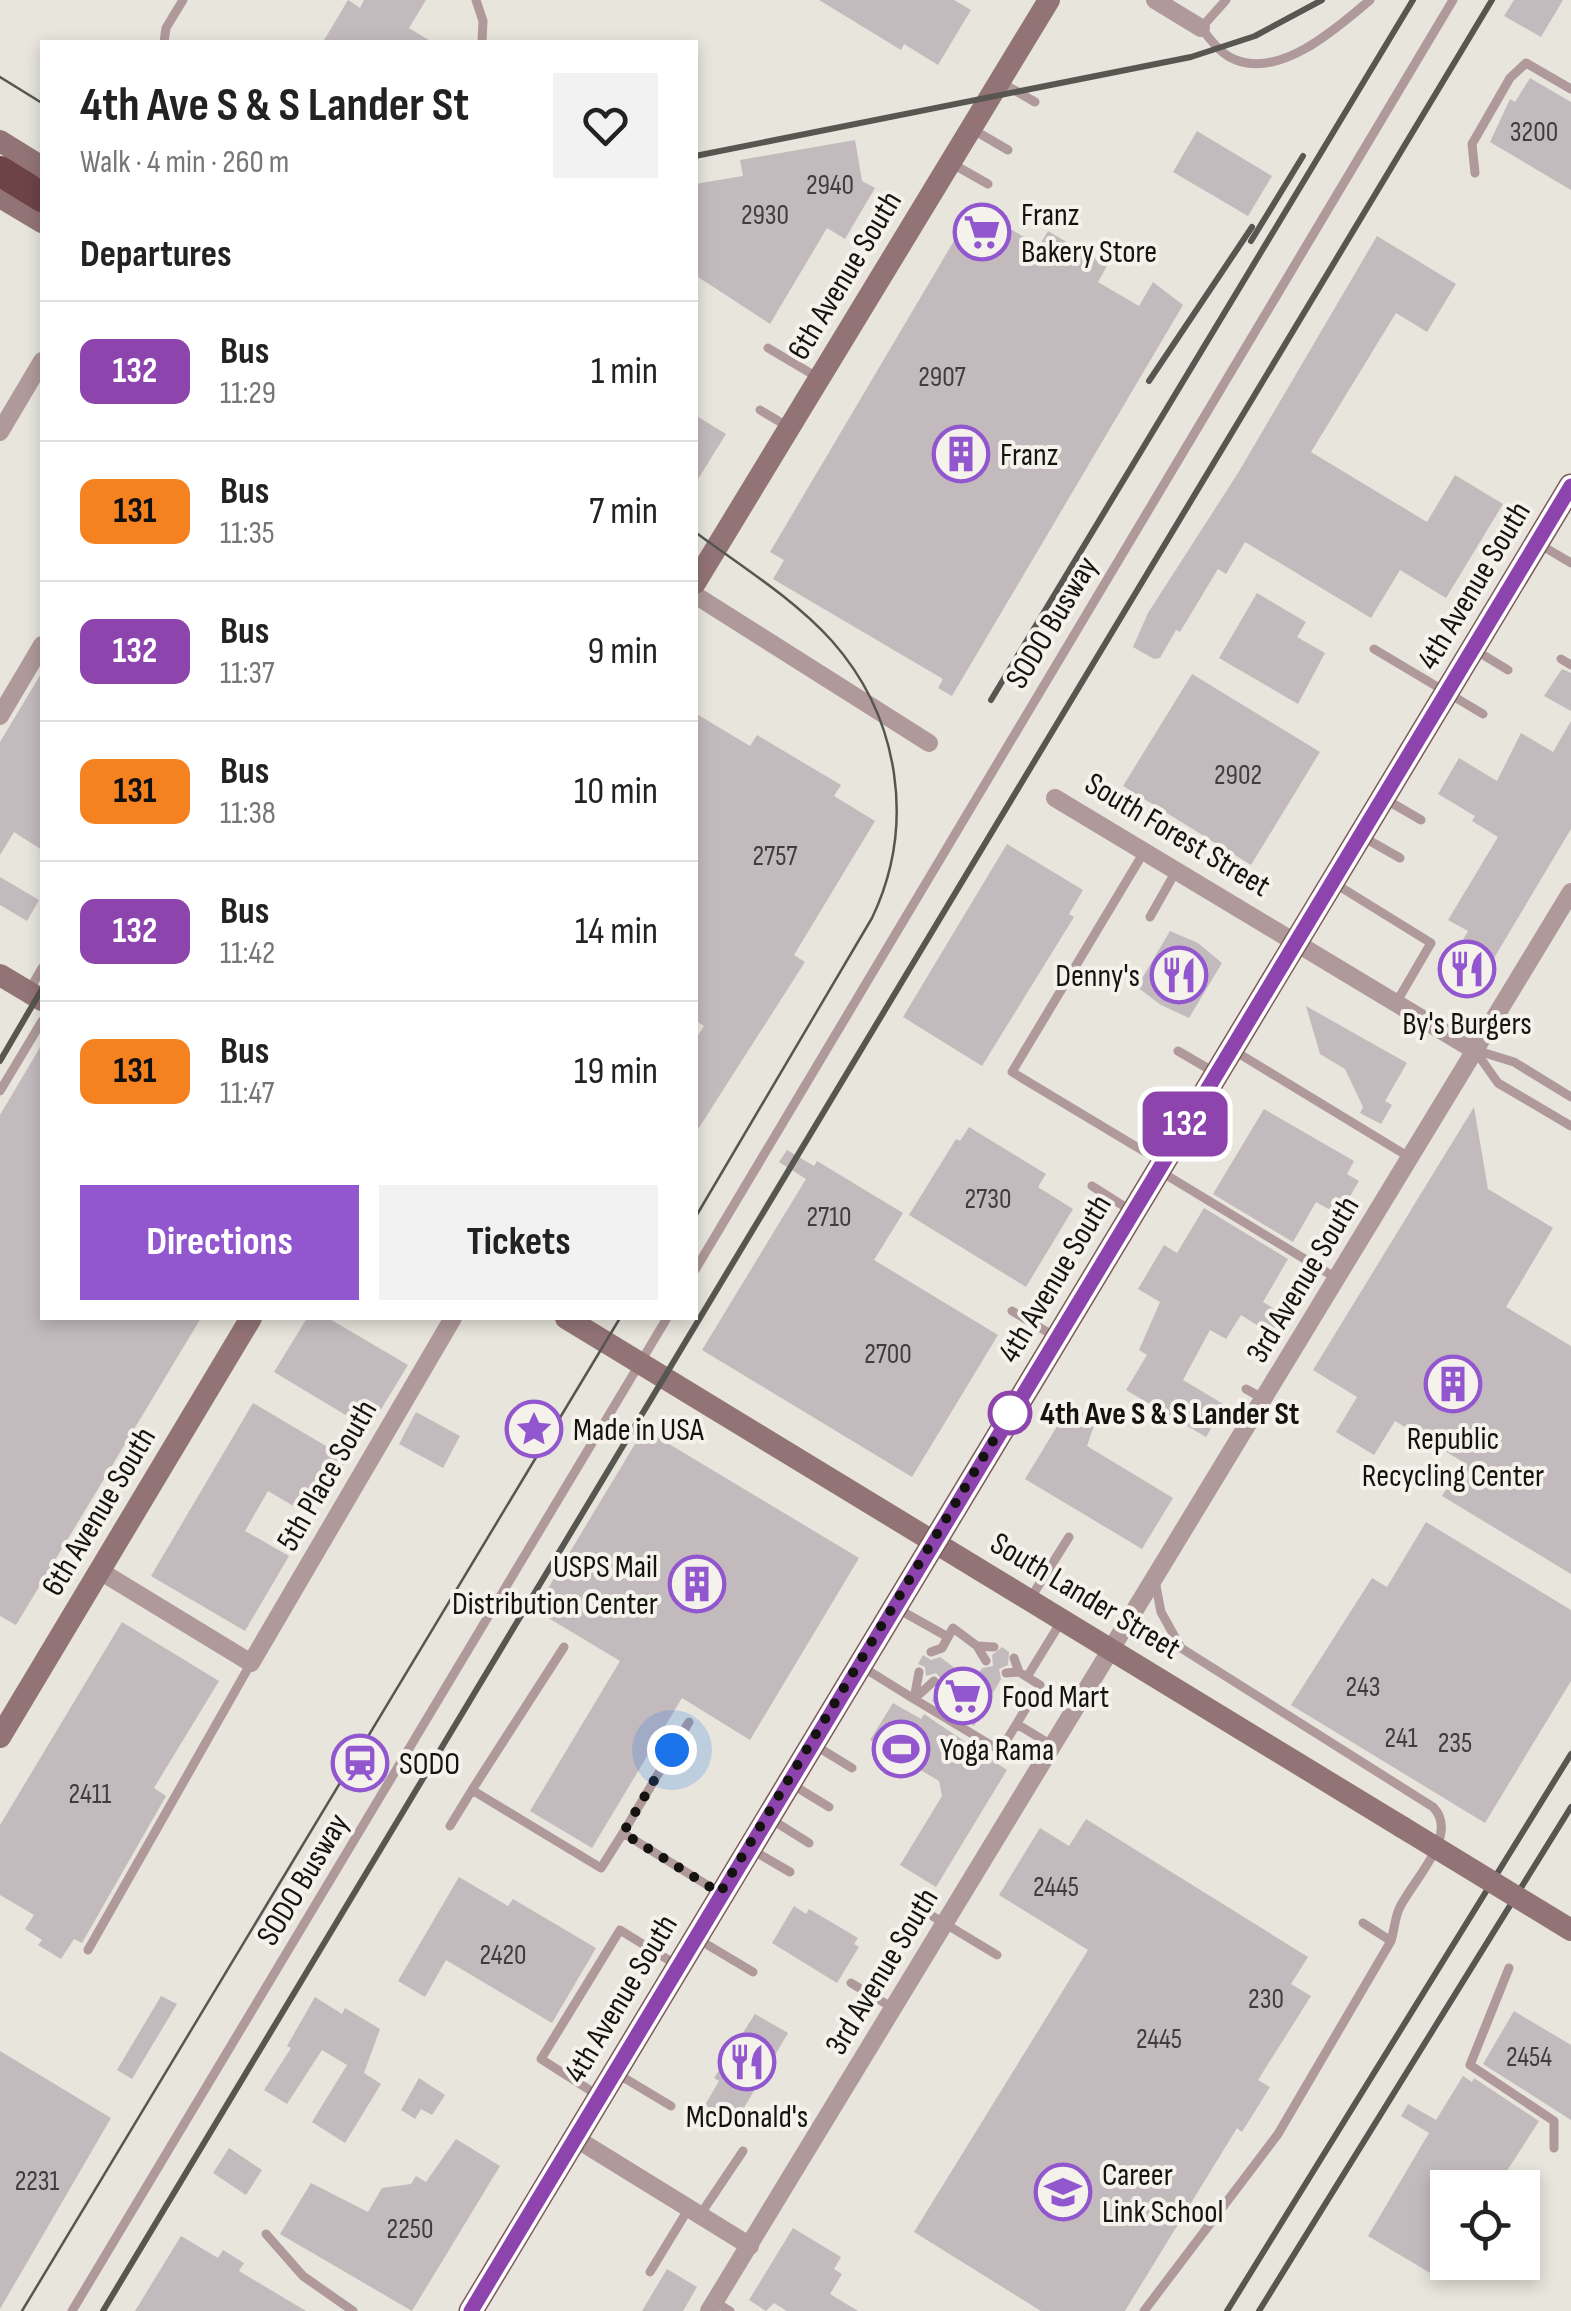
<!DOCTYPE html>
<html lang="en">
<head>
<meta charset="utf-8">
<style>
  :root { --surface:#fff; --page:#f2f2f2; --text:#222; --muted:#767676; --line:#e0e0e0; --accent:#9257cf }
  body { margin:0; font-family:"Sofia Sans Condensed",sans-serif; background:var(--page); color:var(--text); height:100vh; display:flex; flex-direction:column; font-size:38px; white-space:nowrap }
  * { box-sizing:border-box; margin:0 }
  p { font-size:32px; color:var(--muted) }
  .icon { flex:none; width:55px; height:55px; fill:none; stroke:currentColor; stroke-width:2; stroke-linecap:round; stroke-linejoin:round }
  .map { position:relative; flex:1; overflow:hidden }
  .side { position:absolute; left:40px; top:40px; width:658px; height:1280px; display:flex; flex-direction:column; background:var(--surface); border-radius:0px; box-shadow:0 5px 15px #0003 }
  .side>* { flex:none }
  .badge { padding:0 20px; border-radius:15px; font-size:35px; line-height:65px }
  .fabs { position:absolute; left:1430px; top:2170px; display:grid; gap:20px }
  .fabs a { display:grid; place-items:center; width:110px; height:110px; border-radius:0px; background:var(--surface); box-shadow:0 5px 15px #0003; font-size:50px }
  .you { position:absolute; width:50px; height:50px; margin:-25px; border:8px solid #fff; border-radius:50%; background:#1a73e8; box-shadow:0 0 0 15px #1a73e833 }
  .map>.badge { position:absolute; translate:-50% -50%; box-shadow:0 0 0 5px #fff }
  h2 { padding:0 40px; font-size:38px; line-height:90px }
  .round { display:grid; place-items:center; flex:none; width:105px; height:105px; border-radius:0px; background:var(--page) }
  .overview { display:flex; align-items:center; justify-content:space-between; height:170px; padding:0 40px }
  h1 { font-size:48px; font-weight:700; line-height:75px }
  .button { display:flex; gap:20px; margin-top:auto; padding:20px 40px }
  .button a { flex:1; height:115px; border-radius:0px; background:var(--accent); color:#fff; font-size:40px; font-weight:700; line-height:115px; text-align:center }
  .button a+a { background:var(--page); color:var(--text) }
  ul { padding:0; list-style:none }
  li { display:flex; align-items:center; gap:30px; height:140px; padding:0 40px; border-top:2px solid var(--line) }
  li div { flex:1 }
  li b { display:block; font-size:38px }
  li em { font-style:normal }
  li .badge { min-width:110px; font-weight:700; text-align:center }
  .map>svg:first-child { display:block }
  .building { fill:#c3babe }
  .lines { fill:none; stroke-linecap:round; stroke-linejoin:round }
  .lane { stroke:#af999a; stroke-width:9 }
  .street { stroke:#af999a; stroke-width:18 }
  .secondary { stroke:#937476; stroke-width:22 }
  .primary { stroke:#7f5a5c; stroke-width:25 }
  .highway { stroke:#6d4347; stroke-width:30 }
  .tram { stroke:#575651; stroke-width:2.5 }
  .rail { stroke:#575651; stroke-width:6 }
  .secondary-bridge { stroke:#937476; stroke-width:22 }
  .line-casing { stroke:#fff; stroke-width:22 }
  .line { stroke:#8e44ad; stroke-width:15 }
  .walk { stroke:#141310; stroke-width:10; stroke-dasharray:0 18 }
  .stop-dot { fill:#fff; stroke:#8e44ad; stroke-width:5 }
  .labels { text-anchor:middle; stroke-width:8; stroke-linejoin:round; paint-order:stroke }
  .number-label { font-size:28px; fill:#403d3c }
  .poi-label { font-size:32px; fill:#141310; stroke:#f4f2ea; text-anchor:start }
  .street-label { font-size:32px; fill:#141310; stroke:#f4f2ea }
  .stop-label { font-size:32px; font-weight:bold; fill:#141310; stroke:#f4f2ea; text-anchor:start }
</style>
</head>
<body>
<div class="map">
<svg width="1571" height="2311" viewBox="0 0 1571 2311">
  <rect width="100%" height="100%" fill="#e7e5dc"/>
  <path class="building" d="M348 0 360 8 364 0H426L409 28 432 42H323Z
    M819 0H954L971 10 938 65 904 44 901 50Z
    M1514 0H1563L1541 37 1504 16Z
    M1530 78 1571 102V190L1490 142 1510 99 1515 102Z
    M1197 131 1272 176 1248 216 1173 172Z
    M855 140 862 181 875 188 845 239 827 228 770 324 695 275V184L743 176 740 160Z
    M974 207 1039 246 1048 231 1107 266 1098 282 1139 306 1153 282 1183 305 952 696 938 688 943 679 773 579 784 560 770 552Z
    M1377 236 1456 284 1427 332 1396 313 1311 452 1427 522 1455 475 1503 504 1446 598 1400 570 1371 618 1245 542 1226 574 1218 569 1180 632 1176 630 1160 658 1154 659 1133 647 1148 613 1238 473Z
    M695 415 726 434 695 484Z
    M1257 593 1306 622 1297 637 1325 653 1298 704 1219 658Z
    M1562 669 1571 673V711L1544 696Z
    M42 672V850L14 832 0 855V742Z
    M1192 674 1320 752 1251 865 1123 786Z
    M695 713 750 746 757 735 841 785 834 796 875 821 794 955 805 962 695 1134V1040L704 1026 695 1020Z
    M1571 721V829L1472 995 1442 977 1468 931 1448 920 1498 837 1472 821 1475 816 1438 794 1459 758 1497 781 1521 733 1553 752Z
    M1007 844 1083 890 1069 914 1074 917 982 1066 903 1017Z
    M0 877 39 900 27 921 0 905Z
    M1170 931 1198 943 1222 963 1189 1018 1161 1005 1137 987Z
    M1306 1006 1407 1063 1385 1101 1392 1105 1381 1124 1360 1113 1363 1107 1345 1069 1320 1054Z
    M42 1044V1318H201L16 1625 0 1616V1115Z
    M1474 1107 1488 1189 1553 1228 1506 1307 1571 1346V1574L1442 1496 1463 1462 1395 1421 1374 1455 1336 1432 1357 1397 1313 1370Z
    M1264 1109 1354 1161 1347 1174 1359 1181 1339 1215 1316 1202 1293 1242 1213 1194Z
    M969 1127 1046 1174 1038 1187 1073 1209 1026 1287 909 1215 956 1139 960 1141Z
    M787 1150 814 1166 817 1161 903 1213 874 1260 998 1335 912 1477 702 1350 806 1179 779 1162Z
    M1204 1208 1288 1259 1263 1302 1283 1314 1271 1334 1241 1315 1226 1339 1210 1330 1183 1380 1225 1405 1206 1437 1126 1390 1147 1355 1139 1350 1160 1302 1138 1289 1164 1245 1177 1253Z
    M307 1318H328L408 1365 369 1429 274 1372Z
    M253 1403 331 1449 334 1444 350 1454 320 1505 315 1502 307 1514 268 1491 245 1531 289 1556 245 1631 151 1576Z
    M1070 1405 1096 1420 1087 1446 1173 1498 1142 1549 1025 1479Z
    M416 1412 460 1436 443 1468 399 1444Z
    M644 1429 859 1558 750 1740 682 1698 592 1848 530 1811 620 1661 535 1610Z
    M1426 1522 1571 1610V1681L1485 1823 1291 1705 1372 1578 1387 1587Z
    M122 1622 219 1681 154 1788 166 1796 82 1943 74 1939 61 1959 38 1945 42 1940 25 1929 34 1915 0 1895V1825Z
    M1002 1647 1009 1652 1008 1665 999 1669 1001 1679 974 1726 932 1701 942 1680 936 1673 926 1676 925 1667 918 1664 923 1655 931 1660 940 1657 974 1682 982 1668 993 1666 992 1655Z
    M893 1703 921 1719 924 1714 1007 1770 936 1887 900 1865 942 1796 939 1781 870 1740Z
    M1086 1819 1308 1957 1291 1984 1311 1996 1258 2080 1270 2087 1242 2132 1237 2128 1125 2311H1041L914 2232 1088 1950 999 1895 1040 1828 1069 1846Z
    M459 1877 508 1906 513 1899 596 1948 552 2023 446 1960 425 1997 398 1981Z
    M794 1906 806 1914 809 1909 858 1938 854 1944 859 1947 837 1983 772 1943Z
    M161 1996 177 2004 132 2079 117 2070Z
    M315 1997 342 2014 345 2008 380 2029 364 2073 381 2084 345 2143 312 2122 347 2065 322 2050 287 2104 264 2090 291 2048 287 2046Z
    M1514 2011 1571 2045V2120L1483 2064Z
    M755 2014 788 2033 735 2123 705 2105 719 2081 714 2078Z
    M0 2051 111 2118 0 2309Z
    M1463 2076 1472 2082 1474 2078 1539 2121 1496 2188H1448V2270L1442 2280 1368 2236 1429 2133 1401 2116 1408 2104 1436 2120Z
    M419 2078 445 2095 432 2115 421 2109 415 2119 401 2110Z
    M456 2139 500 2166 412 2311 280 2234 311 2183 368 2212 382 2188 411 2184 416 2176 426 2182Z
    M229 2148 262 2170 246 2195 213 2173Z
    M793 2228 841 2257 834 2269 842 2274 830 2294 858 2311H787L774 2303 766 2311 749 2300Z
    M181 2236 218 2258 223 2250 244 2263 239 2271 306 2311H135Z
    M667 2269 697 2287 683 2311H642Z"/>
  <g class="lines">
    <path class="lane" d="M476 0 483 21 482 42
      M1226 0 1201 28C1211 40 1221 55 1236 60 1282 78 1338 27 1370 0
      M164 42 166 28 183 0
      M1002 83 1035 102
      M972 129 1008 150
      M951 163 988 184
      M1475 173 1472 144 1510 78 1526 63 1571 89
      M768 348 817 377
      M760 410 787 426
      M1539 544 1571 563
      M1374 649 1483 714
      M1475 650 1508 670
      M1561 659 1571 665
      M1385 799 1421 820
      M1363 837 1400 858
      M1144 852 1012 1072 1160 1161
      M1334 883 1431 943 1396 1003
      M1150 917 1176 871
      M30 989 42 968
      M1233 1050 1409 1157
      M1475 1050 1514 1062 1571 1097
      M1178 1051 1214 1072
      M1476 1052 1498 1083 1571 1126
      M0 1091 42 1021
      M1149 1105 1181 1124
      M1163 1173 1336 1278
      M1092 1186 1130 1210
      M695 1270 1453 0
      M1012 1311 1054 1336
      M1246 1389 1262 1398
      M1030 1599 1069 1537
      M898 1609 948 1637
      M977 1646 994 1647
      M931 1652 942 1648 953 1628 977 1646 986 1661
      M864 1668 914 1699 934 1681
      M919 1672 914 1699 994 1747 1008 1738 1040 1685 1019 1672
      M1006 1673 1019 1672 1014 1658
      M1027 1677 1062 1620
      M689 1722 623 1833 720 1893
      M1017 1724 1053 1746
      M816 1746 852 1768
      M793 1785 829 1807
      M472 1790 564 1647
      M769 1818 809 1843
      M450 1826 472 1790 601 1868 623 1833
      M754 1851 790 1872
      M929 1914 997 1955
      M1363 1923 1391 1941
      M696 1938 753 1972
      M88 1950 251 1663
      M1509 1968 1470 2065 1554 2121V2148
      M851 1983 893 2008
      M616 2073 671 2106
      M599 2096 541 2059 620 1930 675 1964
      M700 2215 743 2151
      M266 2234 303 2276 353 2311
      M650 2272 689 2208
      M715 2302 730 2311
      M72 2311 667 1318
      M1144 2311 1278 2134 1391 1941C1394 1931 1395 1918 1399 1909 1411 1882 1461 1835 1433 1807L1181 1648 1161 1612 1155 1581"/>
    <path class="street" d="M1155 0 1201 28
      M0 432 42 361
      M695 595 929 743
      M0 716 42 645
      M1055 798 1474 1050
      M100 1571 251 1663 453 1318
      M575 2138 750 2246
      M709 2311 1571 892"/>
    <path class="secondary" d="M0 141 42 167
      M0 197 42 222
      M695 583 1049 0
      M0 975 42 1000
      M566 1318 1402 1827
      M0 1737 251 1318"/>
    <path class="primary" d="M471 2311 1571 486"/>
    <path class="highway" d="M0 171 42 197"/>
    <path class="tram" d="M0 77 42 103
      M695 532C741 566 793 598 832 641 900 718 916 826 872 918L695 1218
      M22 2311 620 1318"/>
    <path class="rail" d="M695 156 1191 57 1255 36 1322 0
      M1251 241 1303 156
      M1149 381 1252 227
      M991 700 1413 0
      M0 1061 42 989
      M103 2311 1492 0
      M1227 2311 1571 1754
      M1259 2311 1571 1807"/>
    <path class="secondary-bridge" d="M1402 1827 1571 1930"/>
  </g>
  <g class="lines">
    <g class="line-casing">
      <path id="line" d="M471 2311 1571 486"/>
    </g>
    <use href="#line" class="line"/>
    <path class="walk" d="M672 1750 623 1833 720 1893 1010 1413"/>
  </g>
  <defs>
    <g id="supermarket-ring" transform="scale(2.875)"><circle r="9.5" fill="#f4f2ea" stroke="#9257cf" stroke-width="1.5"/><path d="M-6-5.5h2.5l.6 2H6L4.5 2H-2.5L-4.4-4H-6ZM-1.5 3.2a1.3 1.3 0 1 0 .1 0ZM3 3.2a1.3 1.3 0 1 0 .1 0Z" fill="#9257cf"/></g>
    <g id="building-ring" transform="scale(2.875)"><circle r="9.5" fill="#f4f2ea" stroke="#9257cf" stroke-width="1.5"/><path d="M-4-6H4V6H1V3H-1V6H-4ZM-2.5-4.3h1.7v1.8h-1.7ZM.8-4.3h1.7v1.8H.8ZM-2.5-1h1.7V.8h-1.7ZM.8-1h1.7V.8H.8Z" fill="#9257cf"/></g>
    <g id="restaurant-ring" transform="scale(2.875)"><circle r="9.5" fill="#f4f2ea" stroke="#9257cf" stroke-width="1.5"/><path d="M-5-6h1v4h1v-4h1v4h1v-4h1v5L-1.5 .5V6h-2V.5L-5-1ZM5-6V6H3V1.5H1.5Q1.5-4 5-6Z" fill="#9257cf"/></g>
    <g id="sight-ring" transform="scale(2.875)"><circle r="9.5" fill="#f4f2ea" stroke="#9257cf" stroke-width="1.5"/><path d="M0-6L1.8-2.2L6-1.7L2.9 1.2L3.7 5.4L0 3.3L-3.7 5.4L-2.9 1.2L-6-1.7L-1.8-2.2Z" fill="#9257cf"/></g>
    <g id="stadium-ring" transform="scale(2.875)"><circle r="9.5" fill="#f4f2ea" stroke="#9257cf" stroke-width="1.5"/><path d="M0-5a6.5 5 0 1 0 0 10a6.5 5 0 1 0 0-10ZM-3.5-1.8h7v3.6h-7Z" fill="#9257cf"/></g>
    <g id="station-ring" transform="scale(2.875)"><circle r="9.5" fill="#f4f2ea" stroke="#9257cf" stroke-width="1.5"/><path d="M-3-6H3Q5-6 5-4V2Q5 4 3 4L4.5 6H3L1.5 4h-3L-3 6H-4.5L-3 4Q-5 4-5 2V-4Q-5-6-3-6ZM-3.5-4v3h7v-3ZM-3.5 1v1.5H-2V1ZM2 1v1.5H3.5V1Z" fill="#9257cf"/></g>
    <g id="school-ring" transform="scale(2.875)"><circle r="9.5" fill="#f4f2ea" stroke="#9257cf" stroke-width="1.5"/><path d="M0-5L7-2L0 1L-7-2ZM-4 1L0 2.5L4 1V4Q0 6-4 4Z" fill="#9257cf"/></g>
  </defs>
  <g fill-rule="evenodd">
    <use href="#supermarket-ring" x="982" y="232"/>
    <use href="#building-ring" x="961" y="454"/>
    <use href="#restaurant-ring" x="1467" y="969"/>
    <use href="#restaurant-ring" x="1179" y="975"/>
    <use href="#building-ring" x="1453" y="1384"/>
    <use href="#sight-ring" x="534" y="1429"/>
    <use href="#building-ring" x="697" y="1584"/>
    <use href="#supermarket-ring" x="963" y="1696"/>
    <use href="#stadium-ring" x="901" y="1749"/>
    <use href="#station-ring" x="360" y="1763"/>
    <use href="#restaurant-ring" x="747" y="2062"/>
    <use href="#school-ring" x="1063" y="2192"/>
  </g>
  <circle class="stop-dot" cx="1010" cy="1413" r="20"/>
  <g class="labels">
    <g class="number-label">
      <text x="1534" y="141">3200</text>
      <text x="830" y="194">2940</text>
      <text x="765" y="224">2930</text>
      <text x="942" y="386">2907</text>
      <text x="1238" y="784">2902</text>
      <text x="775" y="865">2757</text>
      <text x="988" y="1208">2730</text>
      <text x="829" y="1226">2710</text>
      <text x="888" y="1363">2700</text>
      <text x="1363" y="1696">243</text>
      <text x="1401" y="1747">241</text>
      <text x="1455" y="1752">235</text>
      <text x="90" y="1803">2411</text>
      <text x="1056" y="1896">2445</text>
      <text x="503" y="1964">2420</text>
      <text x="1266" y="2008">230</text>
      <text x="1159" y="2048">2445</text>
      <text x="1529" y="2066">2454</text>
      <text x="37" y="2190">2231</text>
      <text x="410" y="2238">2250</text>
    </g>
    <g class="poi-label">
      <text x="1021" y="225">Franz<tspan x="1021" dy="37">Bakery Store</tspan></text>
      <text x="1000" y="465">Franz</text>
      <text x="1140" y="986" text-anchor="end">Denny's</text>
      <text x="1467" y="1034" text-anchor="middle">By's Burgers</text>
      <text x="573" y="1440">Made in USA</text>
      <text x="1453" y="1449" text-anchor="middle">Republic<tspan x="1453" dy="37">Recycling Center</tspan></text>
      <text x="658" y="1577" text-anchor="end">USPS Mail<tspan x="658" dy="37">Distribution Center</tspan></text>
      <text x="1002" y="1707">Food Mart</text>
      <text x="940" y="1760">Yoga Rama</text>
      <text x="399" y="1774">SODO</text>
      <text x="747" y="2127" text-anchor="middle">McDonald's</text>
      <text x="1102" y="2185">Career<tspan x="1102" dy="37">Link School</tspan></text>
    </g>
    <g class="street-label">
      <text transform="translate(844 275) rotate(-59)" y="11">6th Avenue South</text>
      <text transform="translate(1473 585) rotate(-59)" y="11">4th Avenue South</text>
      <text transform="translate(1051 622) rotate(-59)" y="11">SODO Busway</text>
      <text transform="translate(1178 834) rotate(31)" y="11">South Forest Street</text>
      <text transform="translate(1054 1278) rotate(-59)" y="11">4th Avenue South</text>
      <text transform="translate(1302 1279) rotate(-59)" y="11">3rd Avenue South</text>
      <text transform="translate(326 1475) rotate(-60)" y="11">5th Place South</text>
      <text transform="translate(98 1511) rotate(-59)" y="11">6th Avenue South</text>
      <text transform="translate(1086 1595) rotate(31)" y="11">South Lander Street</text>
      <text transform="translate(302 1879) rotate(-59)" y="11">SODO Busway</text>
      <text transform="translate(881 1971) rotate(-59)" y="11">3rd Avenue South</text>
      <text transform="translate(620 1998) rotate(-59)" y="11">4th Avenue South</text>
    </g>
    <g class="stop-label">
      <text x="1040" y="1424">4th Ave S &amp; S Lander St</text>
    </g>
  </g>
</svg>
<div class="fabs">
<a><svg class="icon" aria-label="locate" viewBox="0 0 24 24"><circle cx="12" cy="12" r="6"/><path d="M12 2v4M12 18v4M2 12h4M18 12h4"/></svg></a>
</div>
<div class="you" style="left:672px;top:1750px"></div>
<b class="badge" style="left:1185px;top:1124px;background:#8e44ad;color:#fff">132</b>
<section class="side">
<div class="overview"><div><h1>4th Ave S &amp; S Lander St</h1><p>Walk · 4 min · 260 m</p></div><a class="round"><svg class="icon" aria-label="heart" viewBox="0 0 24 24"><path d="M12 20l-8-8c-3-5 5-10 8-4 3-6 11-1 8 4z"/></svg></a></div>
<h2>Departures</h2>
<ul>
<li><span class="badge" style="background:#8e44ad;color:#fff">132</span><div><b>Bus</b><p>11:29</p></div><em>1 min</em></li>
<li><span class="badge" style="background:#f58220;color:#111">131</span><div><b>Bus</b><p>11:35</p></div><em>7 min</em></li>
<li><span class="badge" style="background:#8e44ad;color:#fff">132</span><div><b>Bus</b><p>11:37</p></div><em>9 min</em></li>
<li><span class="badge" style="background:#f58220;color:#111">131</span><div><b>Bus</b><p>11:38</p></div><em>10 min</em></li>
<li><span class="badge" style="background:#8e44ad;color:#fff">132</span><div><b>Bus</b><p>11:42</p></div><em>14 min</em></li>
<li><span class="badge" style="background:#f58220;color:#111">131</span><div><b>Bus</b><p>11:47</p></div><em>19 min</em></li>
</ul>
<div class="button"><a>Directions</a><a>Tickets</a></div>
</section>
</div>
</body>
</html>
